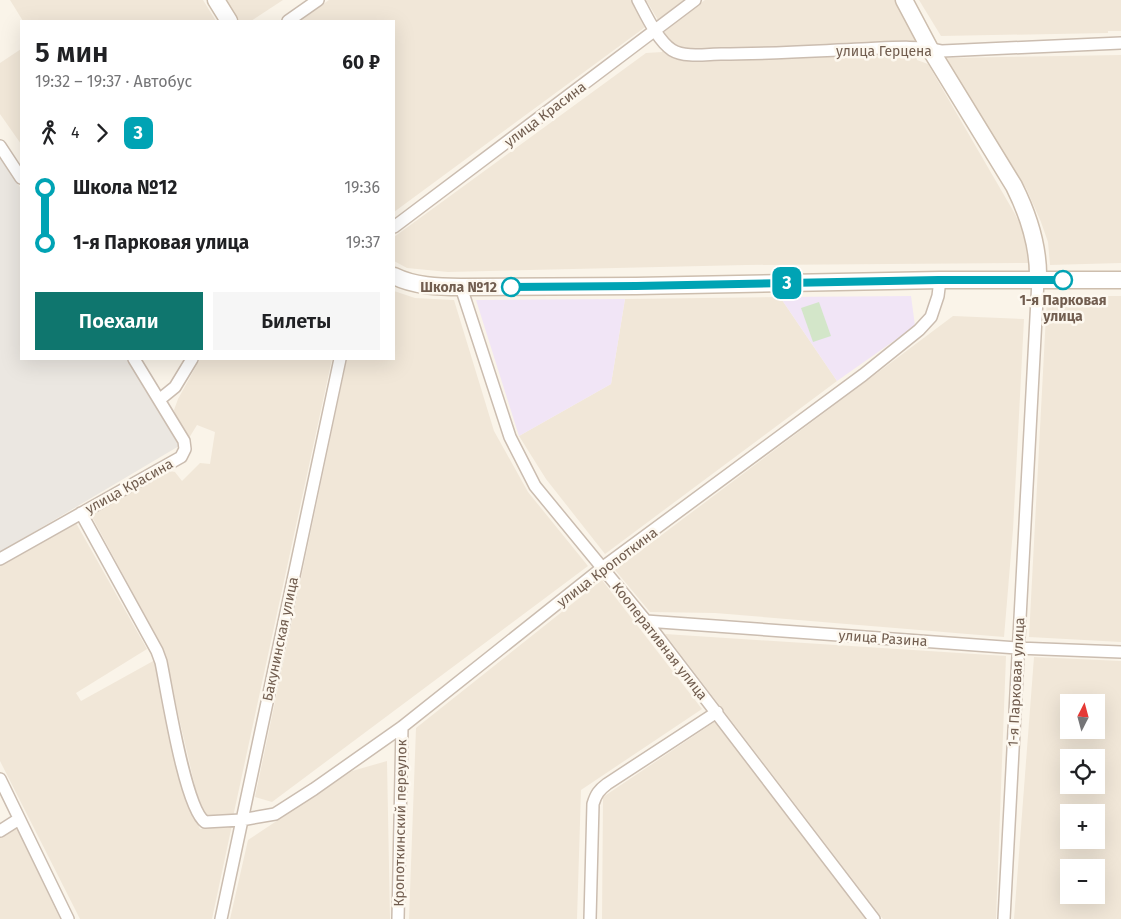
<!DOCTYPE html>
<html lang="ru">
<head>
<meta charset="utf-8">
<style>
  :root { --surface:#fff; --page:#f6f6f6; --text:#202124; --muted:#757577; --accent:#0f766e }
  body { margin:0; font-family:"Fira Sans",sans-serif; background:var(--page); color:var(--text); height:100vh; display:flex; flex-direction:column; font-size:19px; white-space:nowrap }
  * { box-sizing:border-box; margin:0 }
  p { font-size:16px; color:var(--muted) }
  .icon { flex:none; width:28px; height:28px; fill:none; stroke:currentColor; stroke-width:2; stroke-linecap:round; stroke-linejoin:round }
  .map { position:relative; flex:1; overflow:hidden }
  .details { position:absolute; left:20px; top:20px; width:375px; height:340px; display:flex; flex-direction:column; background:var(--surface); border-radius:0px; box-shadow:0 5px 20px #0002 }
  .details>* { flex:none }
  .badge { padding:0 10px; border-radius:8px; font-size:18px; line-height:32px }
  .needle { width:32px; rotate:6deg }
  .fabs { position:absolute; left:1060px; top:694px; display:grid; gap:10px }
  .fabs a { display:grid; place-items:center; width:45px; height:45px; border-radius:0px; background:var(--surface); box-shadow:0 5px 20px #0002; font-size:25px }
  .map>.badge { position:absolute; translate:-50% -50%; box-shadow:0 0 0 2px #fff }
  .legs { display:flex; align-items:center; gap:8px; height:55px; padding:0 15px; font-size:16px }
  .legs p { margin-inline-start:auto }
  .headline { display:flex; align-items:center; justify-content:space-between; height:85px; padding:0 15px }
  h1 { font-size:28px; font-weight:600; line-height:38px }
  .cta { display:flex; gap:10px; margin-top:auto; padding:10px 15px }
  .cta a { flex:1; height:58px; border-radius:0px; background:var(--accent); color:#fff; font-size:20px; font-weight:600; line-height:58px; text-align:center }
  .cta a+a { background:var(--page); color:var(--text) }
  ul { padding:0 15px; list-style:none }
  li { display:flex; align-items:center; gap:18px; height:55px; font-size:19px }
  li i { display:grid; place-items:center; width:8px; height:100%; margin:0 6px; background:currentColor }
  li i::after { content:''; width:12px; height:12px; margin:-6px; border:4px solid; border-radius:50%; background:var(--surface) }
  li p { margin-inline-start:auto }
  li:first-child i { background:linear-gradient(#0000 50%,currentColor 0) }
  li:last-child i { background:linear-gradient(currentColor 50%,#0000 0) }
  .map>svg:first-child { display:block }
  .residential { fill:#f1e7d8; fill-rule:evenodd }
  .industrial { fill:#ebe7e1 }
  .education { fill:#f1e5f6 }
  .green { fill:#d3e6c9 }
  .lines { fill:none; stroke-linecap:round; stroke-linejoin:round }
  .street-casing { stroke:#cbbdb0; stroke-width:14 }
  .secondary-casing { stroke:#cdbeae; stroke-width:19 }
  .street { stroke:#fff; stroke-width:11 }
  .secondary { stroke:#fff; stroke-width:16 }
  .line-1-casing { stroke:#fff; stroke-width:11 }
  .line-1 { stroke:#00a3b4; stroke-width:8 }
  .stop-1-dot { fill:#fff; stroke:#00a3b4; stroke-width:2.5 }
  .labels { text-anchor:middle; stroke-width:5; stroke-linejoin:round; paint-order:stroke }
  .street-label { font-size:14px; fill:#715d4f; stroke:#fdf8ef }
  .stop-label { font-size:14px; font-weight:bold; fill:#715d4f; stroke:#fdf8ef; text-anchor:end }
</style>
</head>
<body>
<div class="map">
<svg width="1121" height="919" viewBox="0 0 1121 919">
  <rect width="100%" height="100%" fill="#faf4e9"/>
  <path class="residential" d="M10 0H203L216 21H23Z
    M222 0H283L251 21H235Z
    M329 0H633L648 25 394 212V21H299Z
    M646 0H684L658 20Z
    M705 0H898L920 39 917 49V60L928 64 1015 214 1024 233 1028 263 746 265 448 272 407 268 394 261V237L646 53 662 52 665 28Z
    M919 0H1121V31H1108V33L941 36Z
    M21 49V144L0 114V63Z
    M1121 55V263L1050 265 1048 242 1041 222 1026 188 945 58Z
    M394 291 415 298 454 300 494 431 528 492 588 566 272 802 255 797 347 359H394Z
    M1047 296H1121V642L1029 637Z
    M780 297 837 381 605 554 546 479 519 436 611 384 625 299Z
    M953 316 1024 319 1013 530 1004 637 715 613 650 612 615 570Z
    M200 359H332L233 817H206L200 808 163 649 91 515 169 471 175 472 182 481 200 463 210 464 215 432 197 425 189 438 175 415 174 410 178 399Z
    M76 523 147 649 76 693 81 701 155 660 186 799 200 829 232 825 212 919H80L0 761V566Z
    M602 580 702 709 581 790 577 919H409L416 728Z
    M665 634 1006 656 996 919H883Z
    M1034 657 1121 661V919H1014ZM1069 702H1096V730H1069ZM1069 758H1096V785H1069ZM1069 812H1096V840H1069ZM1069 868H1096V895H1069Z
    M716 721 867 919H602L603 797Z
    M387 761 390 919H230L248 840 352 771Z
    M16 826 60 919H0V837Z"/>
  <path class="industrial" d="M0 154 21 189V359H127L179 446 0 552Z"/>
  <path class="education" d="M911 296 915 326 837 381 780 297Z
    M625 299 611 384 519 436 476 300Z"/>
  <path class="green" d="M819 302 831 336 813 342 801 308Z"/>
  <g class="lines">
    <g class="street-casing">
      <path id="street" d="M638 0C646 15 658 41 672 50 685 58 707 54 721 54 768 54 815 51 862 49 888 48 917 45 942 51L1121 43
        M288 21 318 0
        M0 146 21 178
        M394 227 695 0
        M461 287 510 437 535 486 646 621 874 919
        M134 359 159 400
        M81 513 157 651 161 662C167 691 185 808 205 822L241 820 275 814 314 789 402 727 602 568 863 375 919 330 931 317 938 296 940 280
        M0 559 181 457 185 449 184 441 159 400 175 387 192 359
        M646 621 1017 648 1121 652
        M0 779 68 919
        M0 831 19 819
        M221 919 340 359
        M398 919 402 727
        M590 919 593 804C596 794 599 790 607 784L717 712
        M1004 919 1038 280"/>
    </g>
    <g class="secondary-casing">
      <path id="secondary" d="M216 0 229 21
        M904 0 930 49 1014 186C1029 216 1039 246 1038 280
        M394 276C414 286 438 287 461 287L636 286 940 280H1121"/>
    </g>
    <use href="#street" class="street"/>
    <use href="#secondary" class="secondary"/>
  </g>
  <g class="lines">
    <g class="line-1-casing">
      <path id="line-1" d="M511 287 636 286 938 280H1063"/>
    </g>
    <use href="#line-1" class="line-1"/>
  </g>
  <g class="stop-1-dot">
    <circle cx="1063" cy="280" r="9"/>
    <circle cx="511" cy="287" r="9"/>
  </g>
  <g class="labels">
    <g class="street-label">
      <text x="884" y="56">улица Герцена</text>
      <text transform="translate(545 114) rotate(-37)" y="5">улица Красина</text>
      <text transform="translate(129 486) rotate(-29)" y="5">улица Красина</text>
      <text transform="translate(607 567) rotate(-37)" y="5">улица Кропоткина</text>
      <text transform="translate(883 638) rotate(4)" y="5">улица Разина</text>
      <text transform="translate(280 639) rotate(-78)" y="5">Бакунинская улица</text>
      <text transform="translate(660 641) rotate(52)" y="5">Кооперативная улица</text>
      <text transform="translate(1016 682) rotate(-87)" y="5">1-я Парковая улица</text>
      <text transform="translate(400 823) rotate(-89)" y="5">Кропоткинский переулок</text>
    </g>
    <g class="stop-label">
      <text x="497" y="292">Школа №12</text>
      <text x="1063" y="305" text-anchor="middle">1-я Парковая<tspan x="1063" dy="16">улица</tspan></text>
    </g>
  </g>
</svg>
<div class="fabs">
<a><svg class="needle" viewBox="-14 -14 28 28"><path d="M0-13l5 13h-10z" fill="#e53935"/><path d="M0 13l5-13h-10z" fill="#757577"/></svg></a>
<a><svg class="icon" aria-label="locate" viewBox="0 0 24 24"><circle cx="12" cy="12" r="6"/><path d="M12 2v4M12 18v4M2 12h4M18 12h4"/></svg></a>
<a>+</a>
<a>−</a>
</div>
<b class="badge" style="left:787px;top:283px;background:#00a3b4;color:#fff">3</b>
<section class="details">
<div class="headline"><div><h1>5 мин</h1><p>19:32 – 19:37 · Автобус</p></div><b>60 ₽</b></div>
<div class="legs"><svg class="icon" aria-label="walk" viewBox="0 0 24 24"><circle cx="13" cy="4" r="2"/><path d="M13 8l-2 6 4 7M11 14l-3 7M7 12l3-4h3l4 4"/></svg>4<svg class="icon" aria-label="forward" viewBox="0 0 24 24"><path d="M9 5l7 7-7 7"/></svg><b class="badge" style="background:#00a3b4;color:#fff">3</b></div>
<ul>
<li><i style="color:#00a3b4"></i><b>Школа №12</b><p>19:36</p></li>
<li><i style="color:#00a3b4"></i><b>1-я Парковая улица</b><p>19:37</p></li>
</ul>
<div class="cta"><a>Поехали</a><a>Билеты</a></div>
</section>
</div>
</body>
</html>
